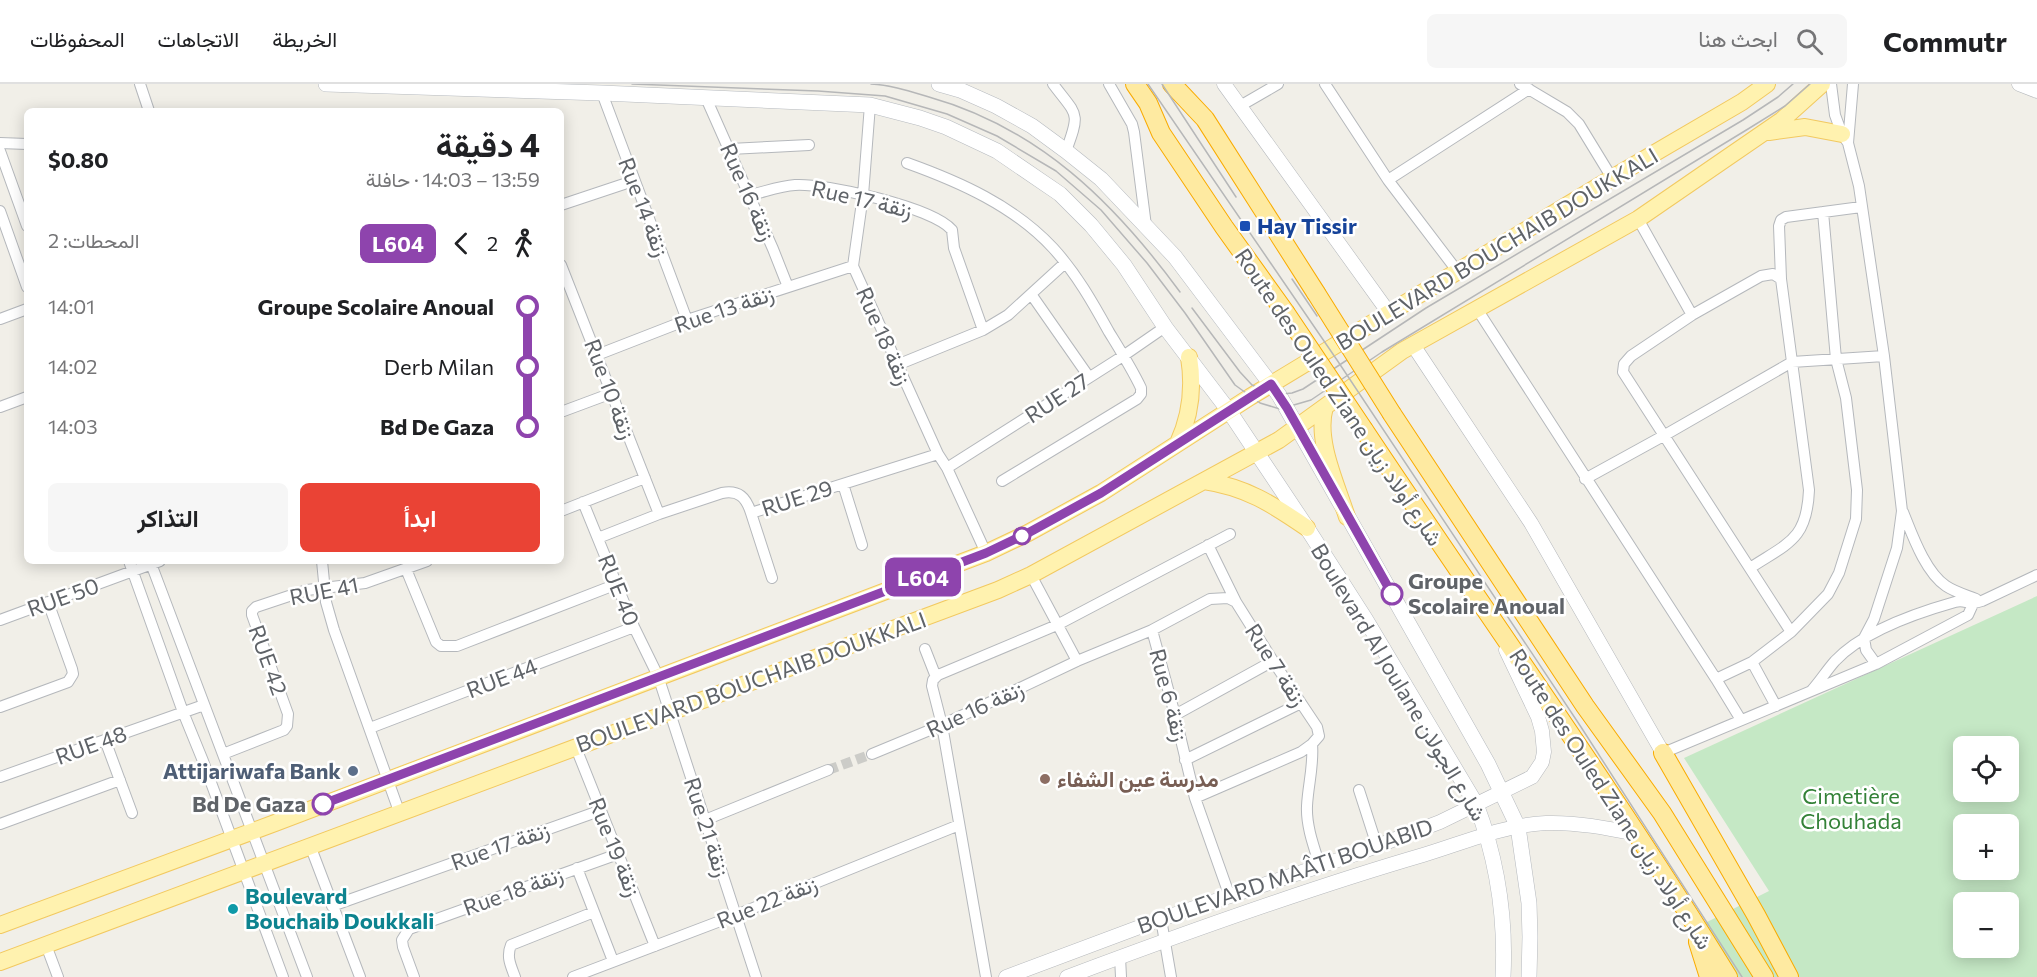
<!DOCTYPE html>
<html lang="ar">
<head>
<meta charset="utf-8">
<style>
  :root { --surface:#fff; --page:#f6f6f6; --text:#202124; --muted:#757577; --line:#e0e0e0; --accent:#ea4335 }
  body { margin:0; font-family:Commissioner,Vazirmatn,sans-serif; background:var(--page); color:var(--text); direction:rtl; height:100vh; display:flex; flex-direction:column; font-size:22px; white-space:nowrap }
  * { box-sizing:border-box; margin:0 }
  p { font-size:20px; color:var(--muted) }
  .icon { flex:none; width:33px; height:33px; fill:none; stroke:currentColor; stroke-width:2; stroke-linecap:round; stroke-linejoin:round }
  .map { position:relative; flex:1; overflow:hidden; direction:ltr }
  .panel { position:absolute; left:24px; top:24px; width:540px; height:456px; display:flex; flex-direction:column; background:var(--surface); border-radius:9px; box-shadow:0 3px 15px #0003; direction:rtl }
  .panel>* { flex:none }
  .badge { padding:0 12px; border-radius:9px; font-size:21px; line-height:39px }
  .tools { position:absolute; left:1953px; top:652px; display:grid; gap:12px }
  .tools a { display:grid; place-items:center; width:66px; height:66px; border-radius:9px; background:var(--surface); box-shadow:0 3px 15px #0003; font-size:30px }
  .map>.badge { position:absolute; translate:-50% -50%; box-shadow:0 0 0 3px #fff }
  .legs { display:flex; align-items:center; gap:9px; height:66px; padding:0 24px; font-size:20px }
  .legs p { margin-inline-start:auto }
  .overview { display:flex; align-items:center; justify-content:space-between; height:102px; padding:0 24px }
  h1 { font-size:33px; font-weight:700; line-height:45px }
  .primary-button { display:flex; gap:12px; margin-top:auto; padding:12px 24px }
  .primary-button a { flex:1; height:69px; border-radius:9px; background:var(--accent); color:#fff; font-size:24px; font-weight:700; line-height:69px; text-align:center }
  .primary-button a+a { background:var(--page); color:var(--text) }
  ul { padding:0 24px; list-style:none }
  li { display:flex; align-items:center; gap:21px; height:60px; font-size:22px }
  li i { display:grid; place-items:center; width:9px; height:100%; margin:0 8px; background:currentColor }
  li i::after { content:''; width:15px; height:15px; margin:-8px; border:4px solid; border-radius:50%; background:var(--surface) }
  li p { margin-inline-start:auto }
  li:first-child i { background:linear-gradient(#0000 50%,currentColor 0) }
  li:last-child i { background:linear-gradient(currentColor 50%,#0000 0) }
  header { display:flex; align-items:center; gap:36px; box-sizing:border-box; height:84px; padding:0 30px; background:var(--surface); border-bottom:2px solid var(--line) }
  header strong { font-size:28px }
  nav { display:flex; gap:33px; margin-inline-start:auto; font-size:21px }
  .search { width:420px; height:54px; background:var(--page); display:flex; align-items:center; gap:15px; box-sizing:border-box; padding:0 21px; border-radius:9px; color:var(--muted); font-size:22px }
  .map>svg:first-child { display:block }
  .green { fill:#c5e8c5; fill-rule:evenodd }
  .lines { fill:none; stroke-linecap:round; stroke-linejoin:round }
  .minor-tunnel { stroke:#ccccc8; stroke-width:10; stroke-dasharray:10 5; stroke-linecap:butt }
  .minor-casing { stroke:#b5b8bc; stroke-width:12 }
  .tertiary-casing { stroke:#b5b8bc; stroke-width:15 }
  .secondary-casing { stroke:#b6babf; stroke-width:16 }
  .primary-casing { stroke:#f2c960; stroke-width:18 }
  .trunk-casing { stroke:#f9ab00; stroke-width:20 }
  .minor { stroke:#fff; stroke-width:10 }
  .tertiary { stroke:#fff; stroke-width:14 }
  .secondary { stroke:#fff; stroke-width:15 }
  .primary { stroke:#fff2af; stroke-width:16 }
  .trunk { stroke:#feeaa1; stroke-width:18 }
  .tram { stroke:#b6b7b8; stroke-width:1.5 }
  .trunk-bridge-casing { stroke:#f9ab00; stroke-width:20; stroke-linecap:butt }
  .trunk-bridge { stroke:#feeaa1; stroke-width:18 }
  .line-1-casing { stroke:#fff; stroke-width:14 }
  .line-1 { stroke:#8e44ad; stroke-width:9 }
  .transit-dot { fill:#1a4fb4; stroke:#fff; stroke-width:2 }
  .stop-1-dot { fill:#fff; stroke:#8e44ad; stroke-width:3 }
  .service-dot { fill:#5c6f8a; stroke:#fff; stroke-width:2 }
  .education-dot { fill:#8d6e63; stroke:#fff; stroke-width:2 }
  .culture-dot { fill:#0f9aa8; stroke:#fff; stroke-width:2 }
  .labels { text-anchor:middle; stroke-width:5; stroke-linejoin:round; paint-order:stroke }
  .street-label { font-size:22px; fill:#5f6368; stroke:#fff }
  .transit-label { font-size:22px; font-weight:bold; fill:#164399; stroke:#fff; text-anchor:start }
  .stop-label { font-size:22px; font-weight:bold; fill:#5f6368; stroke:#fff; text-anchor:start }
  .service-label { font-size:22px; font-weight:bold; fill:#4e5e75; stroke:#fff; text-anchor:end }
  .education-label { font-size:22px; font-weight:bold; fill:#785e54; stroke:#fff; text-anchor:start }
  .park-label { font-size:22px; fill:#348238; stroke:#fff }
  .culture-label { font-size:22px; font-weight:bold; fill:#0d838f; stroke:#fff; text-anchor:start }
</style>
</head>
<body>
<header>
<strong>Commutr</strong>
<div class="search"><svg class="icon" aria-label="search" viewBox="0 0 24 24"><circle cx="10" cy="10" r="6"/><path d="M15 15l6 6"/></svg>ابحث هنا</div>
<nav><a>الخريطة</a><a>الاتجاهات</a><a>المحفوظات</a></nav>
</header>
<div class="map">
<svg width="2037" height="893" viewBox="0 0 2037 893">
  <rect width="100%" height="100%" fill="#f1efe8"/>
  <path class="green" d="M2037 512V893H1714L1695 844 1769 807 1684 674ZM1964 663H2008V708H1964ZM1964 741H2008V786H1964ZM1964 819H2008V864H1964Z"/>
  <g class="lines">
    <path class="minor-tunnel" d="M828 686 872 670"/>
    <g class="minor-casing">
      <path id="minor" d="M140 0 149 27
        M1053 0C1077 32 1081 27 1066 67
        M1109 0 1132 40 1134 48 1146 142
        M1325 0 1388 96
        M1520 0 1567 28 1579 40 1612 94
        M1831 0 1835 31 1842 50 1848 59 1859 102 1884 272 1902 427 1897 464 1874 535 1864 554 1866 566 1876 580
        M602 9 687 236
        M706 14 773 165 788 203
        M870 21 863 111 853 182 938 370 947 384 986 469
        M1240 22 1278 0
        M0 59 27 60
        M1848 59 1853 0
        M730 65 809 61
        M0 67 27 142
        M907 79C960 98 1014 122 1053 164 1076 189 1093 219 1109 248 1120 266 1132 285 1141 304V310L1137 315 1002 397
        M750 111C764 108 780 102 795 101 825 99 932 123 952 146L954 164 983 246
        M561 121 633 97
        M0 127 27 203
        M1638 135 1692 231
        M561 181 659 430
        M1458 188 1388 96 1529 5
        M1781 195 1773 190 1761 192 1692 231 1631 272 1624 280 1623 288 1791 548
        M1031 210 1089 293
        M1477 225 1716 595 1741 636
        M0 235 27 225
        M597 271 687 236 853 182
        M897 281 983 246 1008 231 1065 179
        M0 323 27 313
        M561 328 612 309
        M947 384 1123 272 1165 243
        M1585 395 1665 351 1792 278 1884 272
        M843 400 862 461
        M583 418 634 543 658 592 756 893
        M561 427 645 394
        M1903 428C1912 450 1925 488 1946 502 1955 508 1966 511 1976 515
        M751 429 772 494
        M598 454 659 430 722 409C739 406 746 413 751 429L938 370
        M129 477 183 628 203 677 283 893
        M150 477 307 893
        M322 477 326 518 334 546 400 730
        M1750 484C1788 459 1807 456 1809 406L1781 195 1779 142 1781 136 1786 133 1861 123
        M406 485 436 558 441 562H457L617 500
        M1031 491 1077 577
        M0 536 160 477
        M1152 546 1175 631 1195 714 1230 813
        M925 565 936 593
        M1752 578 1776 622
        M1716 595 1752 578 1791 548 1828 510 1839 489 1856 435 1857 406 1846 314 1836 275 1823 128
        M1812 606C1820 597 1827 586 1835 577 1863 547 1916 529 1955 518 1965 515 1969 522 1982 517L2037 491
        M0 623 68 598 73 590 72 585 48 518
        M1175 631 1273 577
        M370 644 634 543
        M105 656 132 729
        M1312 660C1314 681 1308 701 1307 722 1306 742 1314 763 1320 782
        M576 664 655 862
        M1663 669 1876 580 1968 531 1973 520
        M223 670 284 646 287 642 288 630 252 531V527L256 523 307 506 365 499 427 477
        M872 670 942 641 1077 577 1152 546 1210 515 1228 514 1236 518
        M1185 676 1301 619
        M0 693 204 621
        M1359 706 1377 762
        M1195 714 1301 668 1312 660 1319 652 1317 643 1273 577 1236 518 1208 461
        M705 736 828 686
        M0 740 120 696
        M311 764 360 893
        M577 784 613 877
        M332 822 599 727
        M1161 835 1171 893
        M46 861 58 893
        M1120 873 1121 893
        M414 893 403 863 402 856 409 845 618 770
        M515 893C511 882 506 873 511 861L594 828
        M573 893 736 831 959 741
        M986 893 942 641 932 602 933 596 938 591 1057 541 1230 450"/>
    </g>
    <g class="tertiary-casing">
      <path id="tertiary" d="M1224 0 1389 229
        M2019 0 2037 7
        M1413 261 1531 439 1663 669
        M1006 893 1161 835 1356 770 1440 738 1532 693 1542 678 1544 668 1542 647 1538 633 1506 566
        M1067 893C1184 849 1303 806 1423 771 1463 759 1504 741 1546 739 1576 738 1607 744 1636 750"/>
    </g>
    <g class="secondary-casing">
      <path id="secondary" d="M326 0 602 9 870 21 920 34 946 43 997 67 1060 110 1091 141 1124 181 1165 243 1229 327 1307 444 1366 536 1476 720C1497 775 1506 834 1503 893
        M939 0 960 6 996 22 1032 42 1066 67 1101 95 1175 173 1279 311 1488 680 1518 743 1529 819 1530 853 1529 893"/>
    </g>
    <g class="primary-casing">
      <path id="primary" d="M1769 48 1805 43 1842 50
        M1325 323C1315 356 1337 401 1347 433
        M1178 359C1191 331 1194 304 1189 273
        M1204 397C1246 403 1272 420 1307 444
        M0 841 275 739 986 469 1028 449 1101 409 1250 313 1612 94 1742 18 1767 0
        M0 878 998 506 1031 491 1279 356 1402 267 1638 135 1782 36 1822 0"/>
    </g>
    <g class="trunk-casing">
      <path id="trunk" d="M1135 0 1148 19 1161 49 1224 143 1285 228
        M1172 0 1205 35 1316 209
        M1392 330 1585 622 1662 729 1764 893
        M1364 346C1485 528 1613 706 1728 893
        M1663 669 1756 831 1789 893
        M1698 858 1709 893"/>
    </g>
    <use href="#minor" class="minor"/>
    <use href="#tertiary" class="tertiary"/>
    <use href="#secondary" class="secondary"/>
    <use href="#primary" class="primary"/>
    <use href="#trunk" class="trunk"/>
    <path class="tram" d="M632 0 818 7 885 12 947 30 997 52 1056 87 1101 126 1147 179 1185 229 1235 301 1260 319 1280 325 1311 316 1382 268 1748 45 1785 22 1810 0
      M871 0C891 1 909 7 929 13 1039 44 1114 118 1180 208
      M1148 0 1337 276 1581 643 1742 893
      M1162 0 1236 113
      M1292 195 1317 232
      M1192 224 1240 288 1252 301 1273 311 1292 309 1303 305 1426 224 1743 36 1778 13 1793 0"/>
    <g class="trunk-bridge-casing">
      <path id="trunk-bridge" d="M1316 209 1392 330
        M1285 228 1364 346"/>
    </g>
    <use href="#trunk-bridge" class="trunk-bridge"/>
  </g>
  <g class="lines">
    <g class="line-1-casing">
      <path id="line-1" d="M323 720 986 469 1028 449 1101 409 1271 300 1287 324 1392 510"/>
    </g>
    <use href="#line-1" class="line-1"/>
  </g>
  <rect class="transit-dot" x="1239" y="136" width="12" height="12" rx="3"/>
  <g class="stop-1-dot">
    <circle cx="1022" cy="452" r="8"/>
    <circle cx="1392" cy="510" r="10"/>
    <circle cx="323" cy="720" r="10"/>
  </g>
  <circle class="service-dot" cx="353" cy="687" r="6"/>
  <circle class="education-dot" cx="1045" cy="695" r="6"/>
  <circle class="culture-dot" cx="233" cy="825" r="6"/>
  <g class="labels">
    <g class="street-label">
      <text transform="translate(748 108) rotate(66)" y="8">Rue 16 زنقة</text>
      <text transform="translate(862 115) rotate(13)" y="8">Rue 17 زنقة</text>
      <text transform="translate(644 123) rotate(69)" y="8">Rue 14 زنقة</text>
      <text transform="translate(1497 165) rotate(-31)" y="8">BOULEVARD BOUCHAIB DOUKKALI</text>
      <text transform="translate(724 225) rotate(-19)" y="8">Rue 13 زنقة</text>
      <text transform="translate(884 252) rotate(66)" y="8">Rue 18 زنقة</text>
      <text transform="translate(610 305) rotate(69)" y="8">Rue 10 زنقة</text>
      <text transform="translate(1339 313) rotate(56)" y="8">Route des Ouled Ziane شارع أولاد زيان</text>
      <text transform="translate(1057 314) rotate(-33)" y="8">RUE 27</text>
      <text transform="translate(797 414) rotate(-18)" y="8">RUE 29</text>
      <text transform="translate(619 506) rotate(68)" y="8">RUE 40</text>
      <text transform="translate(324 507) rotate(-11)" y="8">RUE 41</text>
      <text transform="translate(63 513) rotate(-20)" y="8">RUE 50</text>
      <text transform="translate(268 576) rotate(70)" y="8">RUE 42</text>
      <text transform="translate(1276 581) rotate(57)" y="8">Rue 7 زنقة</text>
      <text transform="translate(502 594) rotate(-21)" y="8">RUE 44</text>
      <text transform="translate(751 598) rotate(-20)" y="8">BOULEVARD BOUCHAIB DOUKKALI</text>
      <text transform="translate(1399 598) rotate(59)" y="8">Boulevard Al Joulane شارع الجولان</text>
      <text transform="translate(1169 611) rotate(75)" y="8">Rue 6 زنقة</text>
      <text transform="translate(975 625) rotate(-25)" y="8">Rue 16 زنقة</text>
      <text transform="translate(91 661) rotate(-20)" y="8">RUE 48</text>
      <text transform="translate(1611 715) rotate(57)" y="8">Route des Ouled Ziane شارع أولاد زيان</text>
      <text transform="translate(707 743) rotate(72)" y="8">Rue 21 زنقة</text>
      <text transform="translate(500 762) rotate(-20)" y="8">Rue 17 زنقة</text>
      <text transform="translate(615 763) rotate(68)" y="8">Rue 19 زنقة</text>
      <text transform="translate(1285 792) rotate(-19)" y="8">BOULEVARD MAÂTI BOUABID</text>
      <text transform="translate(513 807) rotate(-20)" y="8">Rue 18 زنقة</text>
      <text transform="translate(767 818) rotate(-22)" y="8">Rue 22 زنقة</text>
    </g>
    <g class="transit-label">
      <text x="1257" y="150">Hay Tissir</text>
    </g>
    <g class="stop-label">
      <text x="1408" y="505">Groupe<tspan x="1408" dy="25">Scolaire Anoual</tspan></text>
      <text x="306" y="728" text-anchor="end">Bd De Gaza</text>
    </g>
    <g class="service-label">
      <text x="341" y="695">Attijariwafa Bank</text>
    </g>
    <g class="education-label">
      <text x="1057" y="703">مدرسة عين الشفاء</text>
    </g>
    <g class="park-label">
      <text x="1851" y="720">Cimetière<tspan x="1851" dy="25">Chouhada</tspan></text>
    </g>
    <g class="culture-label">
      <text x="245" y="820">Boulevard<tspan x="245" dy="25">Bouchaib Doukkali</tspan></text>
    </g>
  </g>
</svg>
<div class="tools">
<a><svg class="icon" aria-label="locate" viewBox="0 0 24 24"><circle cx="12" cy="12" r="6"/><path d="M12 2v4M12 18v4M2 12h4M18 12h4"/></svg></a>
<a>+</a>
<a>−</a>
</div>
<b class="badge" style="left:923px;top:493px;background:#8e44ad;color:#fff">L604</b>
<section class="panel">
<div class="overview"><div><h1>4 دقيقة</h1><p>13:59 – 14:03 · حافلة</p></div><b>$0.80</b></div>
<div class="legs"><svg class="icon" aria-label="walk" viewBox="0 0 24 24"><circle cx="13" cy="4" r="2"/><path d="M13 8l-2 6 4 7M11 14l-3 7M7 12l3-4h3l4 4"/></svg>2<svg class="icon" aria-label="back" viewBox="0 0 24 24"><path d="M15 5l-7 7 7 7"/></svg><b class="badge" style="background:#8e44ad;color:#fff">L604</b><p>المحطات: 2</p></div>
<ul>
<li><i style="color:#8e44ad"></i><b>Groupe Scolaire Anoual</b><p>14:01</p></li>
<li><i style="color:#8e44ad"></i><span>Derb Milan</span><p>14:02</p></li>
<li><i style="color:#8e44ad"></i><b>Bd De Gaza</b><p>14:03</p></li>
</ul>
<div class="primary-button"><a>ابدأ</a><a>التذاكر</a></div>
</section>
</div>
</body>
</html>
